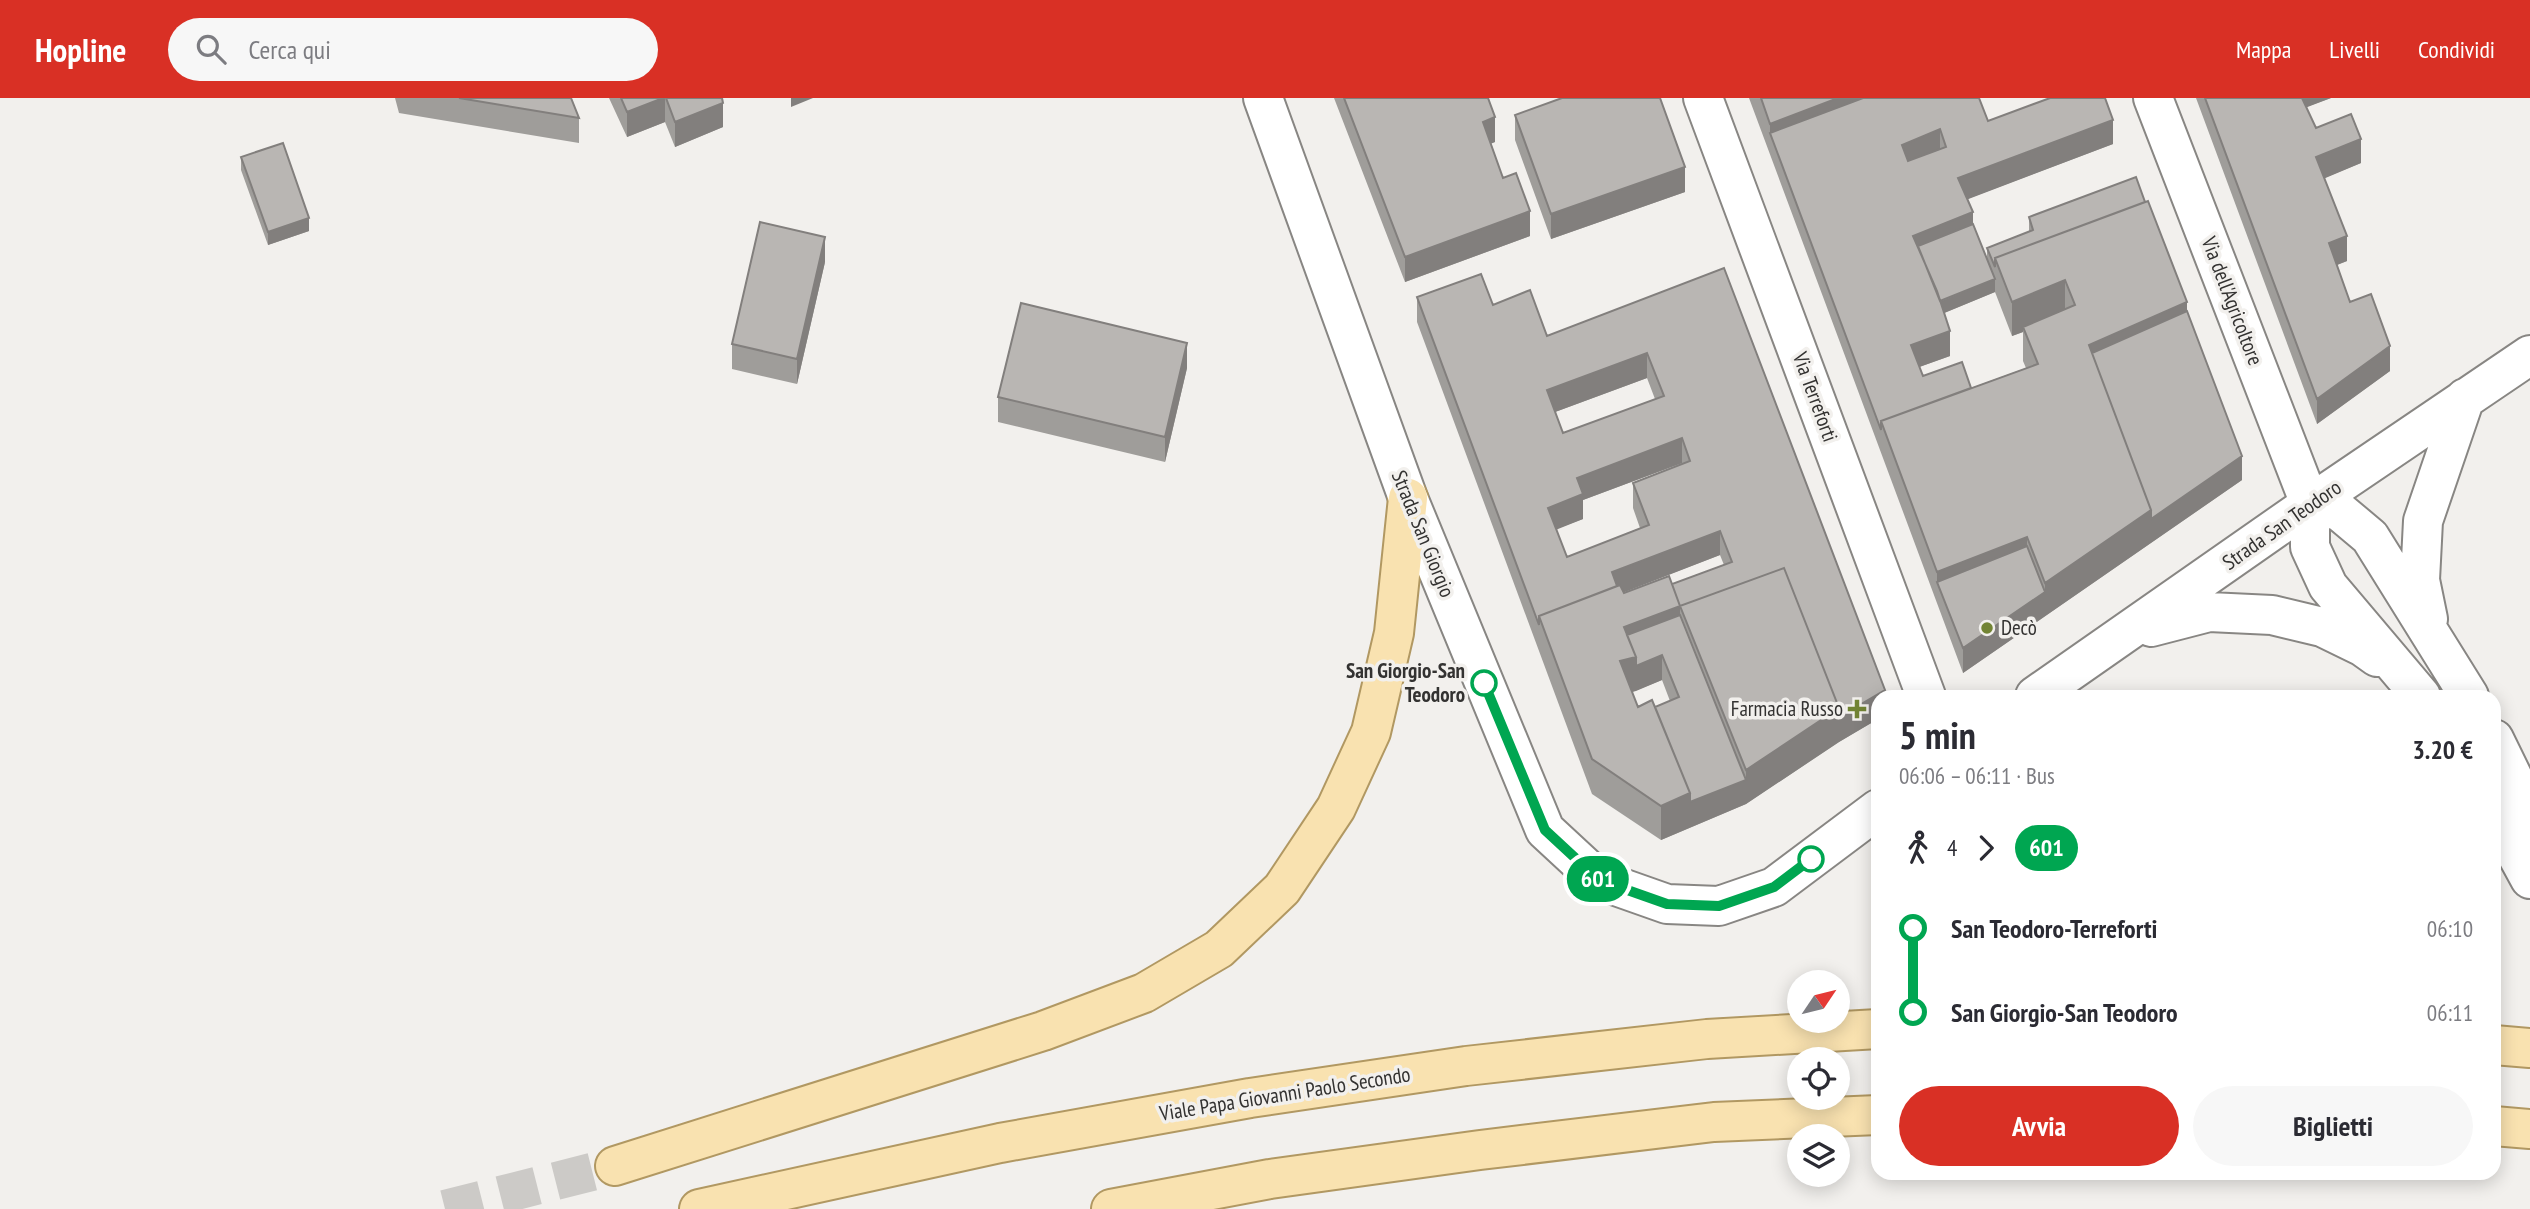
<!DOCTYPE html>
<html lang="it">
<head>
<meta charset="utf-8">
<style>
  :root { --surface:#fff; --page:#f7f7f7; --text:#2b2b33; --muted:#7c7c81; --accent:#d93025 }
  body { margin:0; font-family:"PT Sans Narrow",sans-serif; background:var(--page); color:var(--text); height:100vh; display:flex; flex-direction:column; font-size:26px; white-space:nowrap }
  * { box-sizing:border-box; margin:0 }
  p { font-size:23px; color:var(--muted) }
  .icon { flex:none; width:38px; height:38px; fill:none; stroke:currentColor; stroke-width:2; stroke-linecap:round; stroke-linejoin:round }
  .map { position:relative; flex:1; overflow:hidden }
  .sheet { position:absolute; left:1871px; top:592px; width:630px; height:490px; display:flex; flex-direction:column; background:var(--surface); border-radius:21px; box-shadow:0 4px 18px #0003 }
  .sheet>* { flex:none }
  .badge { padding:0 14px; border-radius:23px; font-size:24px; line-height:46px }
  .needle { width:46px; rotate:55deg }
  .controls { position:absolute; left:1787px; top:872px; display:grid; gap:14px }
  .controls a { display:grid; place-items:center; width:63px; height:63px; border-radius:50%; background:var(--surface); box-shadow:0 4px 18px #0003; font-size:35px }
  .map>.badge { position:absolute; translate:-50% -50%; box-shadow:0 0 0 4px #fff }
  .legs { display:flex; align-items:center; gap:10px; height:77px; padding:0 28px; font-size:23px }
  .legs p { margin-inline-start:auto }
  .head { display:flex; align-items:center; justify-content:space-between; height:119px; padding:0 28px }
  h1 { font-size:38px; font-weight:600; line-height:52px }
  .cta { display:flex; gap:14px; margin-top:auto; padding:14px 28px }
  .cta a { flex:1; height:80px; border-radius:42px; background:var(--accent); color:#fff; font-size:28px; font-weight:600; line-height:80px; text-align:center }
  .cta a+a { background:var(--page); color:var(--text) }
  ul { padding:0 28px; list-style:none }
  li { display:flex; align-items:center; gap:24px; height:84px; font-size:26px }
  li i { display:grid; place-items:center; width:10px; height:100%; margin:0 9px; background:currentColor }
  li i::after { content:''; width:18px; height:18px; margin:-9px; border:5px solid; border-radius:50%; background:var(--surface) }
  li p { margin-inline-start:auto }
  li:first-child i { background:linear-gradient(#0000 50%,currentColor 0) }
  li:last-child i { background:linear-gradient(currentColor 50%,#0000 0) }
  header { display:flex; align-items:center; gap:42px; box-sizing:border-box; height:98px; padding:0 35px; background:var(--accent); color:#fff }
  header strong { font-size:33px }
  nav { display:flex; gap:38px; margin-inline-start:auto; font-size:24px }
  .search { width:490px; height:63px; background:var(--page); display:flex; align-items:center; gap:18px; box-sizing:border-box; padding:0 24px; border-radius:38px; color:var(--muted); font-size:26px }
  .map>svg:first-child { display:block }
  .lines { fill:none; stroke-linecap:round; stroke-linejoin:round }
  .major-tunnel { stroke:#cccac7; stroke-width:38; stroke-dasharray:38 19; stroke-linecap:butt }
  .minor-casing { stroke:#888683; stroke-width:42 }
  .major-casing { stroke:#b19862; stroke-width:42 }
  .minor { stroke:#fff; stroke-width:38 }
  .major { stroke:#f9e2b0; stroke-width:38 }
  .wall { fill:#9f9d9a; fill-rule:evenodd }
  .shaded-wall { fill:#827f7d }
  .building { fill:#b9b6b3; stroke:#827f7d; stroke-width:2; fill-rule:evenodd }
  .line-1-casing { stroke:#fff; stroke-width:16 }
  .line-1 { stroke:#00a651; stroke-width:10 }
  .poi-dot { fill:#728434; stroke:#f2f0ed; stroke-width:2.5 }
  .stop-1-dot { fill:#fff; stroke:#00a651; stroke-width:3.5 }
  .labels { text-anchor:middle; stroke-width:7; stroke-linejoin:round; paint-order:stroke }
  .street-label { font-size:21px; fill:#333231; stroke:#f2f0ed }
  .poi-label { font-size:21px; fill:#333231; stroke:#f2f0ed; text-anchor:start }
  .stop-label { font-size:21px; font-weight:bold; fill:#333231; stroke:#f2f0ed; text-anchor:end }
</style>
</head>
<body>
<header>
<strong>Hopline</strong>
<div class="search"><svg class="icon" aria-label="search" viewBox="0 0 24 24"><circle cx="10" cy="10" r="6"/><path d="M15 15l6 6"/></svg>Cerca qui</div>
<nav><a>Mappa</a><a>Livelli</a><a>Condividi</a></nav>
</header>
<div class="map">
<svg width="2530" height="1111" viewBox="0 0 2530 1111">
  <rect width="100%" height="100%" fill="#f2f0ed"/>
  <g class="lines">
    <path class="major-tunnel" d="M445 1111 615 1068"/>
    <g class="minor-casing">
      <path id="minor" d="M1263 0 1408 400 1545 732 1599 782 1667 806 1719 808 1774 789 1878 711
        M1703 0 1926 598
        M2153 0 2310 406V449L2328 488 2421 598
        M2310 406 2339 413 2370 439 2469 598
        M2428 521 2420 482 2423 423 2465 300
        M2151 529 2209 514 2272 517 2322 529 2363 549 2377 559
        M2035 598 2310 406 2530 257
        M2494 641 2515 684 2530 724
        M2494 715 2530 781"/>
    </g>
    <g class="major-casing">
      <path id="major" d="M2494 947 2530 950
        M2494 1028 2530 1031
        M615 1068 1043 933 1144 895 1219 851 1282 791 1336 710 1371 634 1394 535 1408 400
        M699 1111 1000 1045 1250 1000 1466 968 1707 941 1878 931
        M1111 1111 1270 1081 1480 1052 1714 1024 1878 1017"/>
    </g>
    <use href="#minor" class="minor"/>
    <use href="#major" class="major"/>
  </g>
  <path class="wall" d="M395 0H571L579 20V45L399 15Z
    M609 0H722L723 29 675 49 665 24 627 39Z
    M1334 0H1488L1495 44 1491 45 1503 80 1530 138 1405 184Z
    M1749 0H1979L1988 23 2113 46 1967 101 1973 126 1987 161V150L2029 134V119L2187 213 2242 382 1963 575ZM1995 194 2012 238 2023 234V263L2026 270 1971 290 1923 278 1919 269 1950 258 1944 215Z
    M2196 0H2331L2306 9 2316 30 2361 65 2324 80 2347 163 2337 167 2350 204 2390 273 2317 326Z
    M1515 17 1685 94 1551 141 1515 42Z
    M241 59 309 133 268 147 241 72Z
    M825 164 797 286 732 271V246Z
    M1724 170 1885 598 1878 621 1839 644 1746 706 1661 742 1592 696 1417 224V199L1493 207 1547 238ZM1647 280 1655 301 1563 335 1555 314ZM1682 365 1633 385V410L1640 430 1567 459 1556 431 1583 421V402ZM1720 457 1724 467 1672 486 1624 495 1623 494ZM1662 582 1670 603 1655 609H1638L1632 594Z
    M1187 270 1165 364 998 324V299Z"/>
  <path class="shaded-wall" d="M663 0H665V24L627 39V14Z
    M791 0H813L791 9Z
    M1838 0H1920L1770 35V26Z
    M2297 0H2331L2297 13Z
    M723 5V29L675 49V24Z
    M1495 19V44L1483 49V24Z
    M2113 22V46L1958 105V80Z
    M1940 31V56L1902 72V47Z
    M2361 41V65L2316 84V59Z
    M1685 69V94L1551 141V116Z
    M1530 113V138L1405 184V159Z
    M1973 114V139L1918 161 1913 138Z
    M309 120V133L268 147V134Z
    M2347 138V163L2329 170V145Z
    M825 139V164L797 286V261Z
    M1995 181V194L1937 218V205Z
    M2065 182V216L2023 229V234L2012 238V204Z
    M2187 204V238L2097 277 2089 247Z
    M1950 233V258L1911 272V247Z
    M1187 245V270L1165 364V339Z
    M2390 248V273L2317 326V301Z
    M1647 255V280L1547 317V292Z
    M1682 340V365L1583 402V421L1548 435V410L1577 380Z
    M2242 358V382L1963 575V550L2045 494V485L2151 412Z
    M1720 433V457L1612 499V474Z
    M2027 439V473L1937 484V474Z
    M1680 508V542L1662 557V582L1636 593 1620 597V563L1624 529Z
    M1885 592V598H1878V621L1839 644V619Z
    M1839 610V644L1746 706 1661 742V708L1690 695 1746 682V672Z"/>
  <path class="building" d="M459 0H571L579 20Z
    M621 0H663L627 14Z
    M666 0H722L723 5 675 24Z
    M1344 0H1488L1495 19 1483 24 1503 80 1516 75 1530 113 1405 159Z
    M1562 0H1660L1685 69 1551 116 1515 17Z
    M1761 0H1838L1770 26Z
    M1863 0H1979L1988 23 2050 0H2105L2113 22 1958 80 1973 114 1913 138 1937 193 1950 233 1911 247 1923 278 1962 264 1971 290 1881 323V332L1770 35ZM1940 31 1946 49 1908 63 1902 47Z
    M2205 0H2302L2316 30 2351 16 2361 41 2316 59 2347 138 2329 145 2350 204 2371 196 2390 248 2317 301Z
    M283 45 309 120 268 134 241 59Z
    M2136 79 2145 104 1995 160V169L1987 150 2033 132 2029 119Z
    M2148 103 2187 204 2089 247 2151 412 2045 485 2027 439 1937 474 1881 323 2038 266 2023 229 2075 207 2065 182 2012 204 1995 160Z
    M760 124 825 139 797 261 732 246Z
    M1973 126 1995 181 1940 203 1918 148Z
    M1724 170 1885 592 1839 619V610L1784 470 1680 508 1672 486 1732 464 1720 433 1612 474 1617 488 1539 518V527L1417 199 1481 176 1493 207 1530 192 1547 238ZM1647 255 1664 298 1563 335 1547 292ZM1682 340 1690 363 1633 385 1649 427 1567 459 1548 410 1583 396 1577 380Z
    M1021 205 1187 245 1165 339 998 299Z
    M2187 213 2242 358 2151 421V412L2092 255Z
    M2027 448 2045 494 1963 550 1937 484Z
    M1784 470 1839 610 1746 672 1680 508 1624 529 1636 559 1620 563 1638 609 1652 602 1690 695 1661 708 1592 661 1539 518 1620 487 1624 495 1669 478 1680 508Z
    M1680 517 1746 682 1690 704V695L1655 609 1679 599 1662 557 1636 568V559L1627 537Z"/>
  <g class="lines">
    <g class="line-1-casing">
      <path id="line-1" d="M1484 585 1545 732 1599 782 1667 806 1719 808 1774 789 1811 761"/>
    </g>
    <use href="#line-1" class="line-1"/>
  </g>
  <g class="poi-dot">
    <circle cx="1987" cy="530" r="7"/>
    <path d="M1853.5 600.5h7v7h7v7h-7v7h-7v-7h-7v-7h7z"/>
  </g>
  <g class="stop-1-dot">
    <circle cx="1484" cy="585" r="12"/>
    <circle cx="1811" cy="761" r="12"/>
  </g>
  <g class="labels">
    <g class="street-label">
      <text transform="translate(2232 203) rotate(69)" y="7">Via dell'Agricoltore</text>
      <text transform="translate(1815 299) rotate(70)" y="7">Via Terreforti</text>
      <text transform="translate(2282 427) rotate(-35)" y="7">Strada San Teodoro</text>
      <text transform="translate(1423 436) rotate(68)" y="7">Strada San Giorgio</text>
      <text transform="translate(1285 996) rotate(-9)" y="7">Viale Papa Giovanni Paolo Secondo</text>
    </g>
    <g class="poi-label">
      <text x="2001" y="537">Decò</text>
      <text x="1843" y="618" text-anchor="end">Farmacia Russo</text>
    </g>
    <g class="stop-label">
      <text x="1465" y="580">San Giorgio-San<tspan x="1465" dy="24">Teodoro</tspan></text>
    </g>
  </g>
</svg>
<div class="controls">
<a><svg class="needle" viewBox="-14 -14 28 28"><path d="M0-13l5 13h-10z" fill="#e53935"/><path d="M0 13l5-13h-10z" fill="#7c7c81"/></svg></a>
<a><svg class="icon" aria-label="locate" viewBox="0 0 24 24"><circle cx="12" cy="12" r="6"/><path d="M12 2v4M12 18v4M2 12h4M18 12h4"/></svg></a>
<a><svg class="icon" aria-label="layers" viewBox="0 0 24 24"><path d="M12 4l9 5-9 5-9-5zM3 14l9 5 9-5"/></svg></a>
</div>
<b class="badge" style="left:1598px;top:781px;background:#00a651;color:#fff">601</b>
<section class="sheet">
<div class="head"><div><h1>5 min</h1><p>06:06 – 06:11 · Bus</p></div><b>3.20 €</b></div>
<div class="legs"><svg class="icon" aria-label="walk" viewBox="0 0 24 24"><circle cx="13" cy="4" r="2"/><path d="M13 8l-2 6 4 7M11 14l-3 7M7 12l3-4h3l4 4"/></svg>4<svg class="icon" aria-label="forward" viewBox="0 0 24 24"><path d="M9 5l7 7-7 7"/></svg><b class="badge" style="background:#00a651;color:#fff">601</b></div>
<ul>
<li><i style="color:#00a651"></i><b>San Teodoro-Terreforti</b><p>06:10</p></li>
<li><i style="color:#00a651"></i><b>San Giorgio-San Teodoro</b><p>06:11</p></li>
</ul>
<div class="cta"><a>Avvia</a><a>Biglietti</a></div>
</section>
</div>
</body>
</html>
